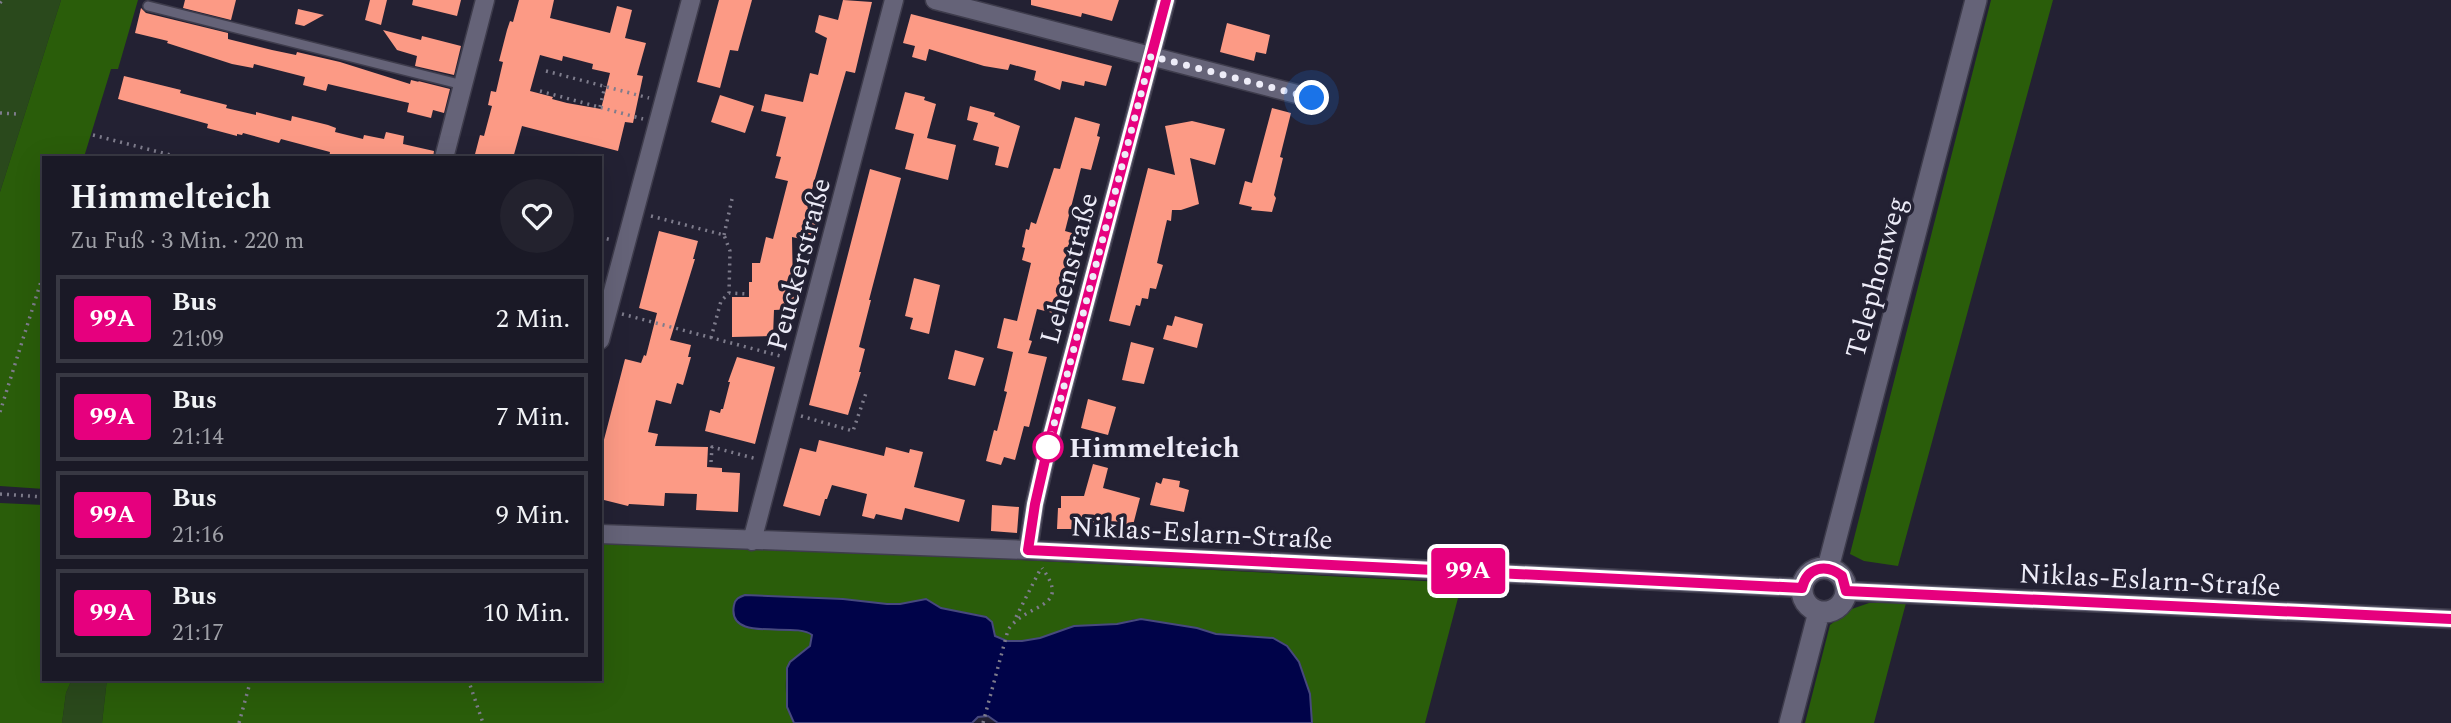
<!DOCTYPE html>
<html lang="de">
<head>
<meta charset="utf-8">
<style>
  :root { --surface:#1a1926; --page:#23222e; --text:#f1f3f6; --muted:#9fa0a7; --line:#383843 }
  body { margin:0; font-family:Spectral,serif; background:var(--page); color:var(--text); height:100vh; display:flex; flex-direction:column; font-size:26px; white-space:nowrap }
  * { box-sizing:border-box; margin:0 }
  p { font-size:23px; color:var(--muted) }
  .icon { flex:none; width:38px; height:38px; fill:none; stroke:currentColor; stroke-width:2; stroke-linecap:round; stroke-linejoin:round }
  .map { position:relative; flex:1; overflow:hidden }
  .panel { position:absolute; left:42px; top:156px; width:560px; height:525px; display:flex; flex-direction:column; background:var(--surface); border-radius:0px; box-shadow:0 7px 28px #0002,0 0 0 2px var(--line) }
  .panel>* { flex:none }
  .badge { padding:0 14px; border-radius:5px; font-size:24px; line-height:46px }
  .you { position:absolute; width:35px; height:35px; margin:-18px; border:5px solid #fff; border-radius:50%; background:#1a73e8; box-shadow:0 0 0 10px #1a73e833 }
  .map>.badge { position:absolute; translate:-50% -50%; box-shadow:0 0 0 4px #fff }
  .round { display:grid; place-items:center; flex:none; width:74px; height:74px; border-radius:37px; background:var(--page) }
  .headline { display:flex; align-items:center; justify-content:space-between; height:119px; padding:0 28px }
  h1 { font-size:33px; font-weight:700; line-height:52px }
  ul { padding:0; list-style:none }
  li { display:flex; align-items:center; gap:21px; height:88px; margin:0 14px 10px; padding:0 14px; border:4px solid var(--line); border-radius:0px }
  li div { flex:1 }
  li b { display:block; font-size:26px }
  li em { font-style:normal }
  li .badge { min-width:77px; font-weight:700; text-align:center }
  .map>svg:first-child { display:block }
  .green { fill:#2a491c }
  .forest { fill:#2a5d0a }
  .water { fill:#000349; stroke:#47497e; stroke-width:2 }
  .building { fill:#fc9a85; fill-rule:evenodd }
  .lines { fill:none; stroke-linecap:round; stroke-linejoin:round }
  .service-casing { stroke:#3e3c4c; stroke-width:12 }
  .minor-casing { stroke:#3e3c4c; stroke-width:21 }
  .tertiary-casing { stroke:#3e3c4c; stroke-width:24 }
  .path { stroke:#7e7c8c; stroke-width:3.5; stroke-dasharray:2 5; stroke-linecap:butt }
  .service { stroke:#656378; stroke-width:9 }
  .minor { stroke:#656378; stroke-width:18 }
  .tertiary { stroke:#656378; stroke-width:21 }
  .line-casing { stroke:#fff; stroke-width:16 }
  .line { stroke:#e6007e; stroke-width:10 }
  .walk { stroke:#edecf8; stroke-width:7; stroke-dasharray:0 12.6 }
  .stop-dot { fill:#fff; stroke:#e6007e; stroke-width:3.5 }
  .labels { text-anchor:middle; stroke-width:7; stroke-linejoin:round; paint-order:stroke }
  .street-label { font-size:28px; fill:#edecf8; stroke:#232133 }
  .stop-label { font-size:28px; font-weight:bold; fill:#edecf8; stroke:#232133; text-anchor:start }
</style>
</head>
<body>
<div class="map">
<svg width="2451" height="723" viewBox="0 0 2451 723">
  <rect width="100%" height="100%" fill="#232133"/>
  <path class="green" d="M0 0H61L0 192Z
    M72 679H107L102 723H62L66 693Z"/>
  <path class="forest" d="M61 0H138L118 69H111L84 157 44 158V489L0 486V192Z
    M1991 0H2053L1898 566 1864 561 1850 554Z
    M0 503 44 505V679H72L66 693 62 723H0Z
    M600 538 1462 583 1425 723H1312L1310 694 1299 662 1287 646 1273 638 1216 634 1197 628 1135 619 1117 624 1074 626 1040 638 1022 641H1007L995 636 993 626 980 615 941 608 926 599 900 604H887L843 599 745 595 735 602C730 650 791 617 812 635L809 648 788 665C784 682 785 707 794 723H102L107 679H600Z
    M1869 603H1906L1874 723H1805L1830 625 1849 610Z"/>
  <path class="water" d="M745 595 843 599 887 604H900L926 599 941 608 986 617 992 622 995 636 1007 641H1022L1040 638 1074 626 1117 624 1141 619 1197 628 1216 634 1273 638 1287 646 1299 662 1310 694 1312 723H998L988 716 978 717 972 723H794L787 707V668L790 662 810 646 812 635C796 621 726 644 734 605 735 599 739 597 745 595Z"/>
  <path class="building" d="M185 0H236L231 20 183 8Z
    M370 0H387L381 25 365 20Z
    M413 0H461L457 16 412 5Z
    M519 0H554L550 18 610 33 617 6 632 10 625 38 646 43 637 75 643 76 633 123 625 122 618 151 522 126 513 158H474L480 135 484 136 492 106 488 105 491 91 496 92 503 62 499 61 507 30 510 21 513 22ZM540 55 562 61 563 56 593 64 592 69 610 73 601 109 567 103 552 99 553 97 530 91Z
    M719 0H752L738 51 730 50 720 88 697 82Z
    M843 0 872 2 855 73 846 71 808 203 817 205 816 210 819 211 812 238 802 235 801 239 792 237 793 290 796 309 774 310 773 336 732 337V297H749V282H752V263H760L766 237 773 239 788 181 775 178 781 157 776 156 786 117 761 111 765 94 803 102 810 73 818 75 827 38 815 32 819 15 838 20Z
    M1031 0H1119L1112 21 1082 13 1081 17 1031 5Z
    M141 8 146 13 228 33V39L272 50 296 55 297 52 340 62 410 84 411 80 419 82 418 81 450 89 444 113 433 110 431 118 407 112 409 103 328 84 326 91 303 85 305 77 254 64 253 68 232 64 167 43 168 41 135 33Z
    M298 9 324 15 304 26 295 24Z
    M911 14 1112 66 1106 86 1085 81 1084 86 1062 81 1060 90 1034 80 1036 71 1010 64 1008 70 984 66 929 49 926 61 912 57 915 46 903 43Z
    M1227 23 1270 35 1266 54 1256 52 1254 61 1220 52Z
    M383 30 421 40 422 36 461 46 454 75 415 66 417 56 397 50Z
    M124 76 181 90 180 93 227 105 226 108 256 115V112L291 121 292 116 328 125 336 128 335 132 363 139 364 135 384 139 386 132 404 136 403 144 434 151 433 158H329L330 152 281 139 279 143 243 133 242 135 237 134V136L207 128 208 124 118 99Z
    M905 92 925 97 924 100 936 104 927 138 956 145 948 180 905 169 914 134 895 129Z
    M720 95 754 106 745 133 711 122Z
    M970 106 995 113 994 116 1020 126 1008 168 995 165 999 147 973 140 978 123 967 120Z
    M1272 108 1291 113 1280 157 1283 158 1274 195 1276 198 1272 212 1251 210 1252 207 1239 204 1245 181 1252 183Z
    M1075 117 1100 124 1097 136 1100 137 1091 170 1081 168 1065 231 1072 233 1067 251 1074 252 1060 305 1053 313 1037 309 1029 340 1032 341 1028 353 1047 357 1029 427 1024 426 1015 460 1004 457 1001 465 986 461 994 430 997 431 1007 392 1004 391 1013 352 997 348 1004 318 1017 321 1031 263 1022 260 1025 248 1022 247 1026 229 1029 230 1031 222 1036 224 1054 168 1060 169Z
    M1192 121 1225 129 1215 165 1190 158 1199 204 1181 210H1172L1171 221 1167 220 1157 263 1163 265 1156 289 1150 288 1148 299 1142 298 1140 306 1136 305 1130 326 1109 321 1148 168 1175 175 1165 126Z
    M870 169 901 178 869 300H871L859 347 865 349 859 372H861L848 415 809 405Z
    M659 231 698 241 693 259H695L670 340 691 345 688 357H691L683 385 677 383 671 404 656 400 648 432 658 434 655 446 708 447 707 467 722 468V472L740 473 738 512 696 510 697 494 665 493 664 506 629 504 628 506 600 499V455L625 359 641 363 644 355 646 356 657 313 639 308Z
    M914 278 940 285 929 334 910 329 913 318 905 316Z
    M1175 316 1203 324 1197 348 1163 339 1167 325 1172 326Z
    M1131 342 1154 348 1144 384 1122 380Z
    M955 350 984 358 975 386 948 379Z
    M737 357 775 367 755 444 705 431 710 410 720 413 721 409H723L730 382H728Z
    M1088 399 1116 407 1108 435 1081 428Z
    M819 440 884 456 886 447 909 453 910 449 923 452 914 487 965 500 959 522 905 508 902 520 876 514 874 519 862 516 867 494 832 485 827 499H825L820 516 783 506 800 448 816 452Z
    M1093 464 1108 468 1103 488 1140 498 1131 533 1094 523 1093 528 1085 529H1057L1058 508H1061V496H1084Z
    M1163 478 1180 481 1179 487 1189 490 1184 512 1150 505 1156 482 1161 484Z
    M992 505 1019 507 1017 533 991 531Z"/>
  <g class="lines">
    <g class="service-casing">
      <path id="service" d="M148 6 463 85"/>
    </g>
    <g class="minor-casing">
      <path id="minor" d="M935 0 1312 98
        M444 158 485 0
        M600 340 691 0
        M600 534 1028 550 1802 588
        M752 541 894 0
        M1028 550 1035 504 1048 447 1166 0
        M1846 591 2451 619"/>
    </g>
    <g class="tertiary-casing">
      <path id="tertiary" d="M1802 590a22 22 0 1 1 44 0a22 22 0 1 1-44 0Z
        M1828 568 1976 0
        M1790 723 1819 612"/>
    </g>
    <path class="path" d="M0 3 2 0
      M546 71 649 98
      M540 91 643 119
      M600 107 605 86
      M0 113 18 114
      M93 135 182 158
      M651 216 724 235 730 251 729 293
      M724 235 732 199
      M600 237 612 240
      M622 314 784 357
      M711 338 721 301 729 293 747 294
      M0 412 44 272
      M801 416 853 431 867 390
      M711 462 712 447 757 459
      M0 494 44 497
      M1016 617 1041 568
      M468 679 483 723
      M239 723 251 679
      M983 723 1008 630C1026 602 1073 610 1042 568"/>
    <use href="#service" class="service"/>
    <use href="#minor" class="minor"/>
    <use href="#tertiary" class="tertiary"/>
  </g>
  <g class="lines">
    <g class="line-casing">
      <path id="line" d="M1166 0 1048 447 1035 504 1028 550 1802 588C1807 567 1826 563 1842 576L1846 591 2451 619"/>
    </g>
    <use href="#line" class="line"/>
    <path class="walk" d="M1048 447 1151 56 1312 98"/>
  </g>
  <circle class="stop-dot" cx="1048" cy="447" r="14"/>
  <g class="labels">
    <g class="street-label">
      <text transform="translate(798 264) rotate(-75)" y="10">Peuckerstraße</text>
      <text transform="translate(1068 268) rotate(-75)" y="10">Lehenstraße</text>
      <text transform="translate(1875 277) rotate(-75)" y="10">Telephonweg</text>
      <text transform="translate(1202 532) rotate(3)" y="10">Niklas-Eslarn-Straße</text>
      <text transform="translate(2150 579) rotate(3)" y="10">Niklas-Eslarn-Straße</text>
    </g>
    <g class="stop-label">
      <text x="1069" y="457">Himmelteich</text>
    </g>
  </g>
</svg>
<div class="you" style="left:1312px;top:98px"></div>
<b class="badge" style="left:1468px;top:571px;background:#e6007e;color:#fff">99A</b>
<section class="panel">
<div class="headline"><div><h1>Himmelteich</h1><p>Zu Fuß · 3 Min. · 220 m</p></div><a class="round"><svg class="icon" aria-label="heart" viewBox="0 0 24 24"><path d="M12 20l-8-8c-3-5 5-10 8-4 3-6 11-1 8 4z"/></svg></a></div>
<ul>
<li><span class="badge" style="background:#e6007e;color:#fff">99A</span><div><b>Bus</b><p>21:09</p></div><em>2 Min.</em></li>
<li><span class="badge" style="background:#e6007e;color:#fff">99A</span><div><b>Bus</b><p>21:14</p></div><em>7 Min.</em></li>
<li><span class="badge" style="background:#e6007e;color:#fff">99A</span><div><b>Bus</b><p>21:16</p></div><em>9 Min.</em></li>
<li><span class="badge" style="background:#e6007e;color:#fff">99A</span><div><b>Bus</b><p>21:17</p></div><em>10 Min.</em></li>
</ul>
</section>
</div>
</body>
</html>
